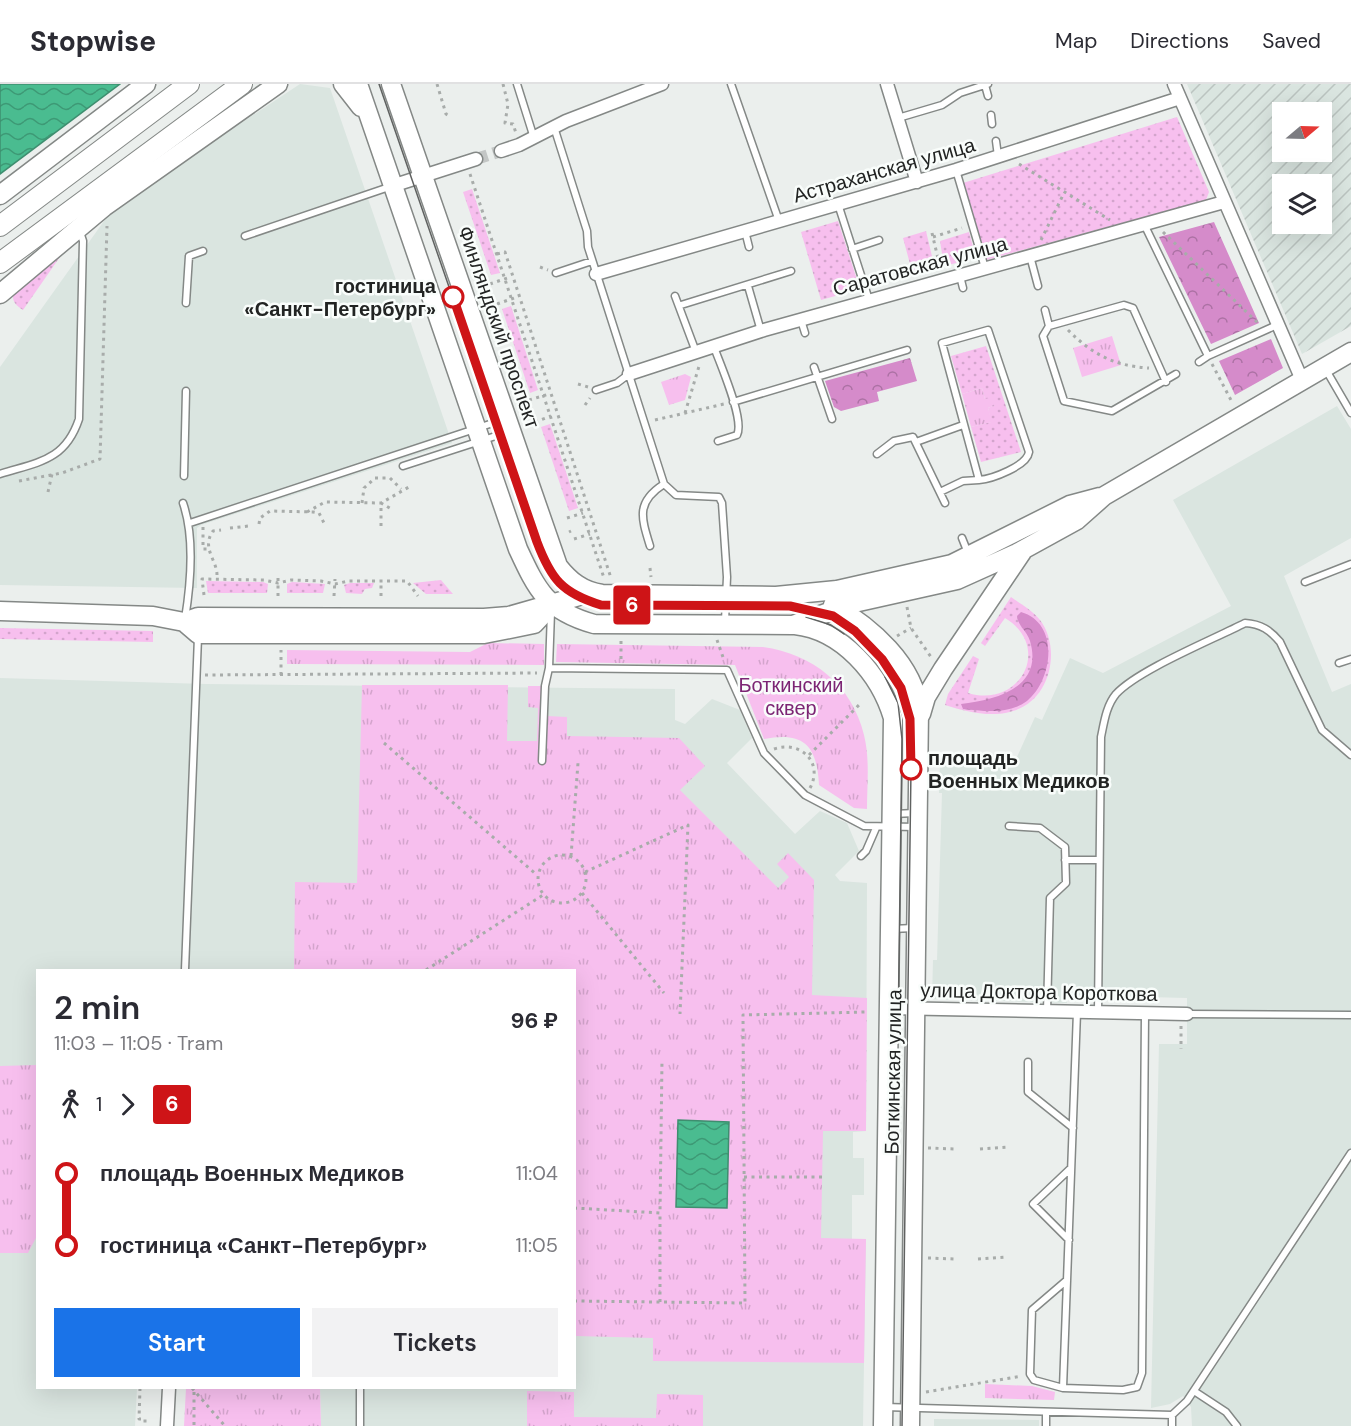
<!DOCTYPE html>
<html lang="en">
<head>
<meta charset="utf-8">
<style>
  :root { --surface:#fff; --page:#f2f2f3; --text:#2b2b33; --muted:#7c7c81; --line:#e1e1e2; --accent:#1a73e8 }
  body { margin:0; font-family:"DM Sans",sans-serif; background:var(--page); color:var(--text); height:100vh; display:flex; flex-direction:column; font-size:22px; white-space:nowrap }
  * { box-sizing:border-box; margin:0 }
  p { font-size:20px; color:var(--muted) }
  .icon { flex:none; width:33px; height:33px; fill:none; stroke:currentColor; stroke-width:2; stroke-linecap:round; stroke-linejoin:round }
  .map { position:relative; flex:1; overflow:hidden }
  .side { position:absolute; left:36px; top:885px; width:540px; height:420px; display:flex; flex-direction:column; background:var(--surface); border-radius:0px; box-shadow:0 6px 24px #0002 }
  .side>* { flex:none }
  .badge { padding:0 12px; border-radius:4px; font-size:21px; line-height:39px }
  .needle { width:39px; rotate:71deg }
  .buttons { position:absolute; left:1272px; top:18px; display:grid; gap:12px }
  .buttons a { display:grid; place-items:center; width:60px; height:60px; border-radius:0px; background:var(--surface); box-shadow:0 6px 24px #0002; font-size:30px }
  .map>.badge { position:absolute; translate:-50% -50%; box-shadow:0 0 0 3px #fff }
  .legs { display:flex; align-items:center; gap:9px; height:66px; padding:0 18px; font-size:20px }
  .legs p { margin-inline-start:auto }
  .overview { display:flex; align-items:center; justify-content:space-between; height:102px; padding:0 18px }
  h1 { font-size:33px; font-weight:600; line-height:45px }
  .action { display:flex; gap:12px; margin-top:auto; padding:12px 18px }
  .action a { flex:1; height:69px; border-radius:0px; background:var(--accent); color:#fff; font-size:24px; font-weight:600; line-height:69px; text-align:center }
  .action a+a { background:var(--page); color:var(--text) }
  ul { padding:0 18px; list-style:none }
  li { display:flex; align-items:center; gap:21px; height:72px; font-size:22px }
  li i { display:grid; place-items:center; width:9px; height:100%; margin:0 8px; background:currentColor }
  li i::after { content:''; width:15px; height:15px; margin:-8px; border:4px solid; border-radius:50%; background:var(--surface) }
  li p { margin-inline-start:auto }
  li:first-child i { background:linear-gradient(#0000 50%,currentColor 0) }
  li:last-child i { background:linear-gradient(currentColor 50%,#0000 0) }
  header { display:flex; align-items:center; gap:36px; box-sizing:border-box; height:84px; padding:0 30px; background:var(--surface); border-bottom:2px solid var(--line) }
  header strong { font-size:28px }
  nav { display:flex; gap:33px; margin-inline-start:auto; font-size:21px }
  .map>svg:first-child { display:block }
  .built { fill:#dae5e0 }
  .industrial { fill:url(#industrial-furrows); fill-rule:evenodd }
  .grass { fill:url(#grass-dots) }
  .forest { fill:url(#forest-crowns) }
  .park { fill:url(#park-tufts) }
  .water { fill:url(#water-waves); stroke:#3e8e6f; stroke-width:1.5 }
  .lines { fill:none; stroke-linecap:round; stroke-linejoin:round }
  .street-tunnel { stroke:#c3c6c5; stroke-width:12; stroke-dasharray:12 6; stroke-linecap:butt }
  .lane-casing { stroke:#848886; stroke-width:9 }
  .street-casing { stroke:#848886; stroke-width:15 }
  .secondary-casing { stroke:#848886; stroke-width:21 }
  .primary-casing { stroke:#848886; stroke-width:22 }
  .path { stroke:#a8acaa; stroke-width:3; stroke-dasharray:3 4.5; stroke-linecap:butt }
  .lane { stroke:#fff; stroke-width:6 }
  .street { stroke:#fff; stroke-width:12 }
  .secondary { stroke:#fff; stroke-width:18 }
  .primary { stroke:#fff; stroke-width:20 }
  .tram { stroke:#606261; stroke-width:1.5 }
  .line-1-casing { stroke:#fff; stroke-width:14 }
  .line-1 { stroke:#ce1417; stroke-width:9 }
  .stop-1-dot { fill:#fff; stroke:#ce1417; stroke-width:3 }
  .labels { text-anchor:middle; stroke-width:5; stroke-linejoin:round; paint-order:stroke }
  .street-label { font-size:20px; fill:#222423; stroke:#f9fdfb }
  .stop-label { font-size:20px; font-weight:bold; fill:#222423; stroke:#f9fdfb; text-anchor:end }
  .park-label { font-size:20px; fill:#7c2574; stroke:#f9fdfb }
</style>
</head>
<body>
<header>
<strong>Stopwise</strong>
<nav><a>Map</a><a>Directions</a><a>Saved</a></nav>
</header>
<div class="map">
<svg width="1351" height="1342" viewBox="0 0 1351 1342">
  <defs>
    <pattern id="industrial-furrows" width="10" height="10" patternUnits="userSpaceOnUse" patternTransform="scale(1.5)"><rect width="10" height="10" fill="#dae5e0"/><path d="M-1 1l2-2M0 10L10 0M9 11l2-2" fill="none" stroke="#bbc4c0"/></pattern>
    <pattern id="grass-dots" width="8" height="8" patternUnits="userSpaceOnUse" patternTransform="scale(1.5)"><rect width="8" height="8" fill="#f7bfee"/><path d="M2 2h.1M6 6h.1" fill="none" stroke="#d3a4cc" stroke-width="1.8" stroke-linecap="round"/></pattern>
    <pattern id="forest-crowns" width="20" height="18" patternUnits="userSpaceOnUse" patternTransform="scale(1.5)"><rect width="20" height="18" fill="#d58bca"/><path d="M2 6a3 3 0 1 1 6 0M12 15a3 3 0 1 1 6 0" fill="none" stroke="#ac71a4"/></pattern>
    <pattern id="park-tufts" width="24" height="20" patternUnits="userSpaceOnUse" patternTransform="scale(1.5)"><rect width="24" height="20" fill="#f7bfee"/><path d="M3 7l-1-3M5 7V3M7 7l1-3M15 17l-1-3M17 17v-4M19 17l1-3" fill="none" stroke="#d3a4cc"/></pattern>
    <pattern id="water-waves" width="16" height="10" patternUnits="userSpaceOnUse" patternTransform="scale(1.5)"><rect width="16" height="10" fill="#4abc90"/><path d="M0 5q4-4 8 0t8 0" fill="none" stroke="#3d9975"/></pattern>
  </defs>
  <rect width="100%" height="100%" fill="#ebefed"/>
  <path class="built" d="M300 0 330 4 452 359 201 441 197 444V504L0 501V283L114 123Z
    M1337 322 1351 345V454L1284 492 1332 608 1351 600V1342H1192L1191 1323 1183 1312 1170 1320 1151 1324 1159 960H1187V914L1067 911V919L932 915 933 876H937L942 709H939L940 679 1013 682 1035 633 1042 636 1070 574 1103 589 1231 522 1173 416Z
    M0 594 206 600 675 605V636L685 640 712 615 740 626 752 654 727 679 795 750 820 727 847 739 859 767 835 791 840 797 867 799 866 1047 853 1048V1074H864V1111H852V1155H866L863 1342H321L320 1304H574V886H38V1304H137L135 1342H0Z
    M934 1335 1039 1336V1342H934Z"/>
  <path class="industrial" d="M1187 0H1351V242L1302 270ZM1282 28H1322V68H1282ZM1282 100H1322V140H1282Z"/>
  <path class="grass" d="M1177 33 1209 108 1206 116 986 176 963 99Z
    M472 105 500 189 491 191 463 108Z
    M838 137 860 205 821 216 801 148Z
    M926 147 935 185 913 191 903 154Z
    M969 148 976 174 944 182 940 157Z
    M64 167 23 226C15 221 11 216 14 207Z
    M511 222 538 306 530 309 502 225Z
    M986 262 1021 368 981 378 971 343 991 338 988 324 995 321 985 315 982 304 962 310 951 272Z
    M550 340 578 424 569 427 541 343Z
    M441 496 453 510H426L413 499Z
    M206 497 263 498 268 500 267 509H208Z
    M292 498 325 500 323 509H287V500Z
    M350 499H374L372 504 365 505 362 510 346 509 344 501Z
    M1011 513C1021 520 1032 526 1040 536 1062 565 1050 617 1013 627 991 634 967 628 945 621L948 610 973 572 979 575 968 609C1020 625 1053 563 1005 534L985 562 981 559Z
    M0 544 153 547V558L0 555Z"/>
  <path class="forest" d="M1214 138 1259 239 1211 260 1159 153Z
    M1271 255 1283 284 1235 311 1219 277Z
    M910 274 917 297 877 308 879 317 841 327 834 323 825 297Z
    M1021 528C1060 539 1053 596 1027 617 1008 631 984 627 963 625L961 620C995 616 1044 604 1030 557 1027 547 1018 542 1017 532Z"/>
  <path class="park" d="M1112 252 1121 281 1082 293 1073 264Z
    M685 290 691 293 685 316 669 321 661 298Z
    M982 304 985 315 993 313 996 321 988 324 992 338 971 343 962 310Z
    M488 559 544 560V581L287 580V566L470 568Z
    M557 560 763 563C813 570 852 601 864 651 870 675 867 701 867 725L854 724 819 701C817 663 805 647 764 655L735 581 556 578Z
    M362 601H508L507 657H537L538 624 528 623V602H549L547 632 567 633V652L679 654 705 682 680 706 778 804 789 793 777 780 788 769 814 796 812 911 867 914 866 1047H823L821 1154 866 1155 864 1279 653 1277V1254L575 1252 574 886H294L295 798 357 799Z
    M37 981V1152L28 1169H0V982Z
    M985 1300 1032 1302 1055 1308 1054 1316 985 1314Z
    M186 1304H320L321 1342H184Z
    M527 1307 574 1308V1333L656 1334 657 1310 703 1311V1342H527Z"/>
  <path class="water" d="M0 0H120L0 90Z
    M678 1036 729 1038 727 1124 676 1123Z"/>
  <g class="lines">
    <path class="street-tunnel" d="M476 75 501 67"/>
    <g class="lane-casing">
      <path id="lane" d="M517 0 534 54
        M731 0 779 137
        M985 1 988 12
        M991 31 992 40
        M898 34 942 21 960 9 988 0
        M554 43 587 147 588 163 664 400 676 411 719 413 722 419 727 493 725 537
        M996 57 998 72
        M956 86 985 184
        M838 120 869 216
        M1144 140 1208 272
        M745 147 749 163
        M245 152 392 102
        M852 165 879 156
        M1030 172 1038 202
        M556 189 592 177
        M960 192 963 204
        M748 202 761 247
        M675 212 696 268
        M186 219 189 172 203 167
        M681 221 791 187
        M1045 226 1049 242 1043 252 1064 317 1112 327 1176 290
        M801 236 805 249
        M1049 242 1124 221 1133 224 1166 298
        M988 246 1029 368C1027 382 992 395 979 396L942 259Z
        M714 263C720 280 745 336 737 351L718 357
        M1199 278 1208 272 1277 241
        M814 283 832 335
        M1326 286 1351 329
        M596 306 617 299 629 290
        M733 318 907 266
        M916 358 963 341
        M877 370 894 357 913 353 945 419
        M403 382 508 348
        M0 390C38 378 65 377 79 335L83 157 80 148
        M184 392 186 307
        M940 408 963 397 979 396
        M183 419C195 454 191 498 185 535
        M190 439 505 335
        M962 454 968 469
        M650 462C641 433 636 418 664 400
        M1305 498 1351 480
        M551 528 549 584 727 586 764 669 805 711 864 742 916 743
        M1339 579 1351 575
        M542 677 545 602 549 584
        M893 730 915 729
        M1009 742 1040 744 1065 763 1066 799 1050 814 1047 927
        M861 772 866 767 876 744
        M1065 776H1099
        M891 845 914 844
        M185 886 198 553
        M1077 928 1063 1304 1123 1306 1137 1303 1142 1289 1145 930
        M1098 928 1101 653C1104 639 1106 622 1116 610 1138 586 1212 556 1245 539 1261 540 1270 546 1280 558L1322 646 1351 671
        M1188 930 1351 931
        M1028 978V1008L1073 1044
        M1069 1156 1033 1120 1071 1084
        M1063 1304 1034 1296 1030 1290 1032 1226 1067 1196
        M1194 1307 1226 1328 1237 1342
        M884 1323 1172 1331 1187 1317 1351 1069
        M1046 1328V1342
        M1172 1331V1342
        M360 1342V1304"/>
    </g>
    <g class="street-casing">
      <path id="street" d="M887 0 917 98
        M1174 0 1302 296
        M501 67 519 61 566 37 662 0
        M395 101 476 75
        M596 190 956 86 1180 14
        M629 290 764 246 1224 118
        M890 924 1187 930
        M167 1342 169 1304"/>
    </g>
    <g class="secondary-casing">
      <path id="secondary" d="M343 0 361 23
        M358 0 518 465C537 506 547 527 594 540L793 541 854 519 957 496 1017 469 1077 436 1104 412 1351 268
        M391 0 558 482C570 497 582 507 602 510L776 512 837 506 952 480 1070 421 1100 413
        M0 111 146 0
        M0 210 104 123 278 0
        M833 521C871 543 914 580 919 626L910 1342
        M0 527 153 532 184 538 198 550H484L534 540 552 521
        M184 538 198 533 484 534 509 532 593 508
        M795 541C842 546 880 590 893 634L883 1342
        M921 630 926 613 943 585 1022 468"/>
    </g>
    <g class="primary-casing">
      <path id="primary" d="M0 142 189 0
        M0 179 242 0"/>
    </g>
    <path class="path" d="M437 0 446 30 451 33
      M503 0 508 20 505 39 513 40 516 49
      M1019 80 1110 136
      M470 90 604 494
      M1163 148 1258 239
      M932 149 940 183
      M933 153 962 144
      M1041 156 1064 109
      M497 170 505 168 611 494
      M540 183 548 186
      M490 200 510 193
      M497 220 517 213
      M1068 246C1092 270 1114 282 1149 284
      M1212 280 1232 318
      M578 300 588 303
      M529 316 549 310
      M585 321 590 314
      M685 329 700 279
      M655 336 724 320
      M535 338 551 332
      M19 397 62 389 100 375 107 142
      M48 408 52 390
      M362 419 364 404 375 394H390L401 405
      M307 428 325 418 381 419 409 403
      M567 434 583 429
      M259 440 260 434 270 427 313 428 319 429 325 441
      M381 442V419L393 426
      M203 443V465H210
      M230 444 249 442
      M569 448 571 447
      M574 455 590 450
      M650 484 651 493
      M217 491C217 476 201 464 213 447L221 446
      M204 511 202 495 264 496 278 499 291 496 321 497 335 500 348 497H407L418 512
      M278 512V494
      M334 512 335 495
      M381 512V496
      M907 523 911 544 931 573
      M897 552 911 544
      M717 556 724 576
      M621 575V555
      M205 591 537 589
      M281 591V566
      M384 659 537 791
      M774 665C800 656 824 678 810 704
      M809 671 859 621
      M538 795a24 24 0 1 1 48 0a24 24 0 1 1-48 0Z
      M571 772 578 679
      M585 788 688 741 680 930
      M582 809 664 909
      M426 886 543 811
      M1181 942V965
      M928 1064 956 1065
      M980 1065 1009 1063
      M744 1093H822
      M574 1124 660 1129 662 976
      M928 1174 954 1175
      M978 1175 1006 1173
      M574 1217 745 1219 743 931 866 928
      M660 1218V1129
      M140 1304 139 1335H145V1342
      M192 1304 225 1342
      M194 1308V1342
      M926 1308 1022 1292"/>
    <use href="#lane" class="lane"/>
    <use href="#street" class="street"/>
    <use href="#secondary" class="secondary"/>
    <use href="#primary" class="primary"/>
    <path class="tram" d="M379 0 537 458C551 495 562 509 601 521L790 522 833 532 855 547 882 575 901 604 910 635 911 685 902 1342
      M806 533 831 541 844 550
      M885 593 898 619 902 655 898 952"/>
  </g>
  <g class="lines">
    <g class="line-1-casing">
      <path id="line-1" d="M453 213 537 458C551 495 562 509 601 521L790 522 833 532 855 547 882 575 901 604 910 635 911 685"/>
    </g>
    <use href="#line-1" class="line-1"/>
  </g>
  <g class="stop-1-dot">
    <circle cx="453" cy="213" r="10"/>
    <circle cx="911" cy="685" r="10"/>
  </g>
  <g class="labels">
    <g class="street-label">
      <text transform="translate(884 86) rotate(-16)" y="7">Астраханская улица</text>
      <text transform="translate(920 182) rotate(-15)" y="7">Саратовская улица</text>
      <text transform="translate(499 243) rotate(71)" y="7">Финляндский проспект</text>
      <text transform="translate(1039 908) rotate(1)" y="7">улица Доктора Короткова</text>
      <text transform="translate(893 988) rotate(-89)" y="7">Боткинская улица</text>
    </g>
    <g class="stop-label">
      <text x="436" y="209">гостиница<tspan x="436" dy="23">«Санкт-Петербург»</tspan></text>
      <text x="928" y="681" text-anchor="start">площадь<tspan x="928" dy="23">Военных Медиков</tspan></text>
    </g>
    <g class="park-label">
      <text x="791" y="608">Боткинский<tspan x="791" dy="23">сквер</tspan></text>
    </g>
  </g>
</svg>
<div class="buttons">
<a><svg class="needle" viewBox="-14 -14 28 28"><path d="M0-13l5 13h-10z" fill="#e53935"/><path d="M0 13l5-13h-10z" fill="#7c7c81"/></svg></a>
<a><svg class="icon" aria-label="layers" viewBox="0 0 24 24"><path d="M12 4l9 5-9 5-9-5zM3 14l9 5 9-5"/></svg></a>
</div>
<b class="badge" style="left:632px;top:521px;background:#ce1417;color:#fff">6</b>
<section class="side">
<div class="overview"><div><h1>2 min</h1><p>11:03 – 11:05 · Tram</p></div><b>96 ₽</b></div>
<div class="legs"><svg class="icon" aria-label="walk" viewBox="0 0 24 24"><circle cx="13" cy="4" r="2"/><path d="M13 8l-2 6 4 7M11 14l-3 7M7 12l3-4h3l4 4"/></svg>1<svg class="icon" aria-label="forward" viewBox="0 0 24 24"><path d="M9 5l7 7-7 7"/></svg><b class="badge" style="background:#ce1417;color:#fff">6</b></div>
<ul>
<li><i style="color:#ce1417"></i><b>площадь Военных Медиков</b><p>11:04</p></li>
<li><i style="color:#ce1417"></i><b>гостиница «Санкт-Петербург»</b><p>11:05</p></li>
</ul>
<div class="action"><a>Start</a><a>Tickets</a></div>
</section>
</div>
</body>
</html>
